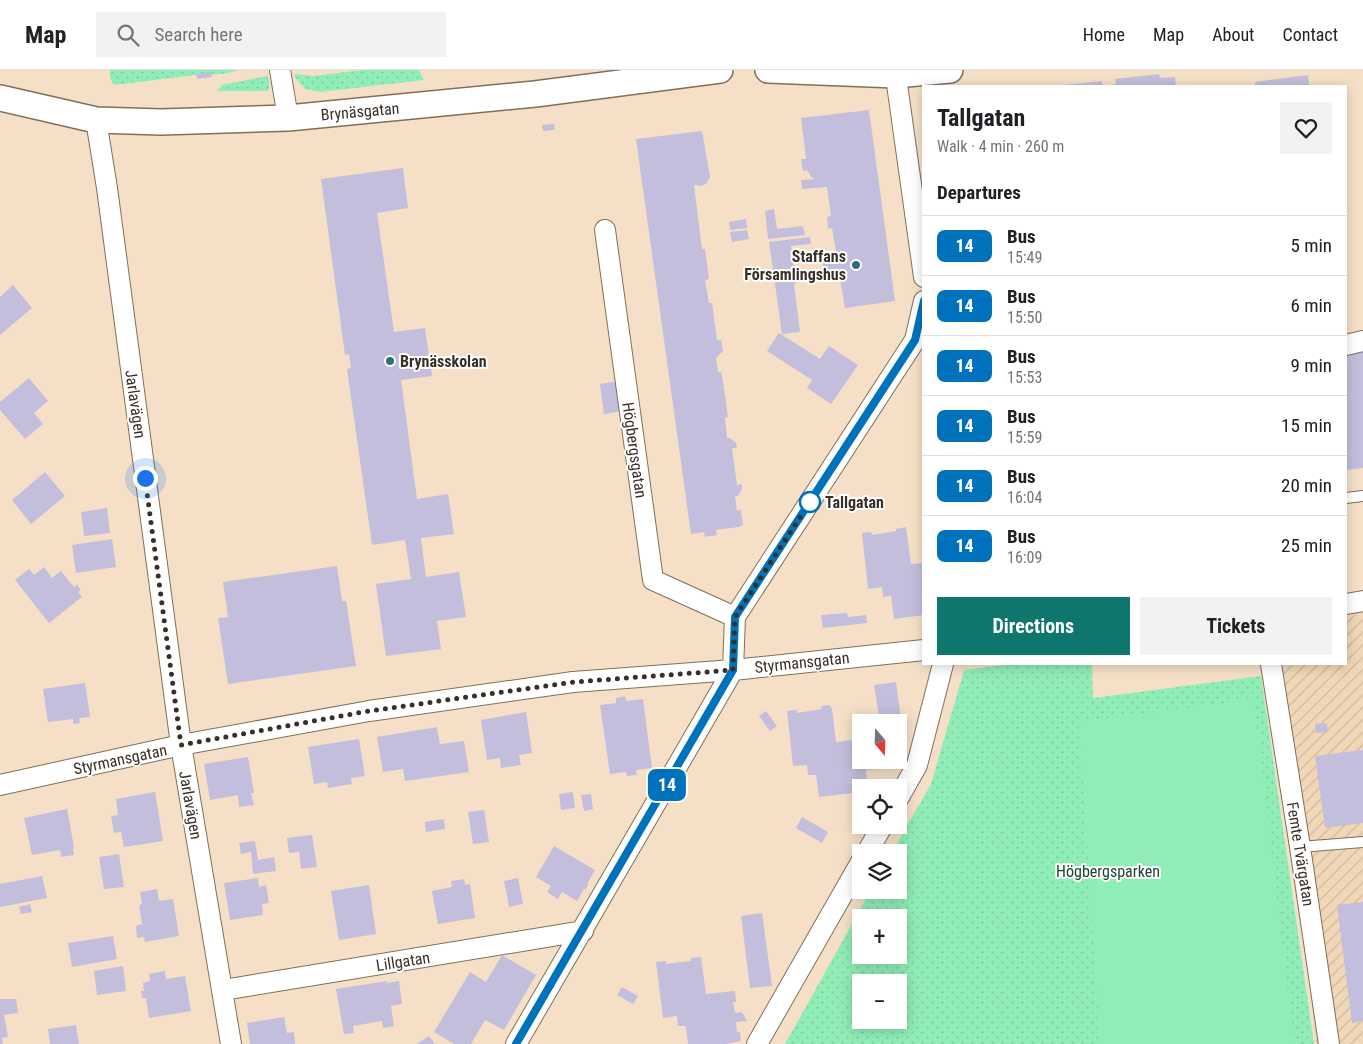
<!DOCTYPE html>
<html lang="en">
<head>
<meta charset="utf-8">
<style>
  :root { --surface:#fff; --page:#f2f2f2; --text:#202124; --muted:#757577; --line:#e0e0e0; --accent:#0f766e }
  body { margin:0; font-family:"Roboto Condensed",sans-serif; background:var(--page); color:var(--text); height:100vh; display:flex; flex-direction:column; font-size:19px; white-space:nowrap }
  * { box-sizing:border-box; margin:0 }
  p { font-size:16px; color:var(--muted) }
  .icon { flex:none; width:28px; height:28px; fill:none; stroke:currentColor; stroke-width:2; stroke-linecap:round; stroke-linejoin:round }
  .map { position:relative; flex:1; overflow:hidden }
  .sheet { position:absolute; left:922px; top:15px; width:425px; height:580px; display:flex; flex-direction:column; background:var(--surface); border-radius:0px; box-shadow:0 2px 12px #0003 }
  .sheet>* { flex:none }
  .badge { padding:0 10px; border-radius:8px; font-size:18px; line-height:32px }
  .needle { width:32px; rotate:161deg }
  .tools { position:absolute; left:852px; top:644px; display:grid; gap:10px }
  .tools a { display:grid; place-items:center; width:55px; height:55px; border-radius:0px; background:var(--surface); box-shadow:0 2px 12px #0003; font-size:25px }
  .you { position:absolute; width:25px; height:25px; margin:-12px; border:4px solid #fff; border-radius:50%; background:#1a73e8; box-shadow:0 0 0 8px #1a73e833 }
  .map>.badge { position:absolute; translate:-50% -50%; box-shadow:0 0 0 2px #fff }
  h2 { padding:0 15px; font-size:19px; line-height:45px }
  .round { display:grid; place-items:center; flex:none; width:52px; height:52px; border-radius:0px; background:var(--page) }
  .headline { display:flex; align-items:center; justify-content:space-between; height:85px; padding:0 15px }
  h1 { font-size:24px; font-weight:700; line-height:38px }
  .button { display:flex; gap:10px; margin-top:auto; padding:10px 15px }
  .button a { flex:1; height:58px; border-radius:0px; background:var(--accent); color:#fff; font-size:20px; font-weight:700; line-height:58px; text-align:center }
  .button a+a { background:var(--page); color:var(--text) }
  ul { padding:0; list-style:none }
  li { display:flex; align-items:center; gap:15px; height:60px; padding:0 15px; border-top:1px solid var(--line) }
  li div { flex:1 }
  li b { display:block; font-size:19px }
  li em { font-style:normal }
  li .badge { min-width:55px; font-weight:700; text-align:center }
  header { display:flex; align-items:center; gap:30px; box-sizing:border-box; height:70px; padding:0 25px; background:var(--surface); border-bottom:1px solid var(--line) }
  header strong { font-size:24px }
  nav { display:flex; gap:28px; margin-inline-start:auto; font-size:18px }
  .search { width:350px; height:45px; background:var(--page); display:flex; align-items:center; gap:12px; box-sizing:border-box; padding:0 18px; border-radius:0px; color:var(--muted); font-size:19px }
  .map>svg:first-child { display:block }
  .industrial { fill:url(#industrial-furrows) }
  .grass { fill:url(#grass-dots); fill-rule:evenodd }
  .garden { fill:#90edb7 }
  .building { fill:#c3bedb }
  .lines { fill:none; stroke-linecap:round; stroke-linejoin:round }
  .service-casing { stroke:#816f58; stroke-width:12 }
  .minor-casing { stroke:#816f58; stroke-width:22 }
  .tertiary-casing { stroke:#816f58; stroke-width:28 }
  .service { stroke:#fff; stroke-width:10 }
  .minor { stroke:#fff; stroke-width:20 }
  .tertiary { stroke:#fff; stroke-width:25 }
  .line-casing { stroke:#fff; stroke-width:11 }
  .line { stroke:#0072bc; stroke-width:8 }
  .walk { stroke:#383026; stroke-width:5; stroke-dasharray:0 9 }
  .poi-dot { fill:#2f6d83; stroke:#fff; stroke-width:2 }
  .stop-dot { fill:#fff; stroke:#0072bc; stroke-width:2.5 }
  .labels { text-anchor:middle; stroke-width:4; stroke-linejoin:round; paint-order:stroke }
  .street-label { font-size:16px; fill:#383026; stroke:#fff }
  .poi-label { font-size:16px; font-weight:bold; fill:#383026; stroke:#fff; text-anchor:end }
  .stop-label { font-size:16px; font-weight:bold; fill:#383026; stroke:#fff; text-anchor:start }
  .park-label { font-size:16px; fill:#1d452f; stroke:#fff }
</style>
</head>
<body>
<header>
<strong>Map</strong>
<div class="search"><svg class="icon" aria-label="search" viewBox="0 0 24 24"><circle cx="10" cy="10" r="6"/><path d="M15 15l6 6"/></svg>Search here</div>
<nav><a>Home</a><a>Map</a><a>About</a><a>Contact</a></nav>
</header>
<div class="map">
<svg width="1363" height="974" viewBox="0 0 1363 974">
  <defs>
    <pattern id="industrial-furrows" width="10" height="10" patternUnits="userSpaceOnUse" patternTransform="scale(1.25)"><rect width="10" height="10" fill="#f0d7b7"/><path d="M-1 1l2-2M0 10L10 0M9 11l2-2" fill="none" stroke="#cfb99d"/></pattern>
    <pattern id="grass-dots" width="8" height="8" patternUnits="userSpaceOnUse" patternTransform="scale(1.25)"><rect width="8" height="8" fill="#90edb7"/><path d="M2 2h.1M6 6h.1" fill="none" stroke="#7dcc9d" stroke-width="1.8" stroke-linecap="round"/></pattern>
  </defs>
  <rect width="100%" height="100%" fill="#f5e0c7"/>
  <path class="industrial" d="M1363 541V974H1316L1277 594H1346V543Z"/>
  <path class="grass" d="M110 0H239L223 4 196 5 114 15 110 8Z
    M363 0H419L424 10 320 22 305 19 294 6 296 4 313 6Z
    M267 6C270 10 270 16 268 21H217L222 15Z
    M1011 594H1092L1093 628 1261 606 1314 974H785L871 820H899V782H892L931 714 964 600ZM861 848H899V885H861ZM861 912H899V950H861Z"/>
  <path class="garden" d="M1254 629 1294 974H1100L1079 652Z"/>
  <path class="building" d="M211 2 212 7 197 9 196 4Z
    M1159 4 1160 8 1175 7 1176 16H1106L1116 14 1115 9Z
    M1308 5 1309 16H1255V12Z
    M1102 11 1103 16H1066L1065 15Z
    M869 40 895 231 845 238 839 204 834 206 829 205 825 203 823 197V192L827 188 832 186 837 187 832 158 828 159 827 147 831 146 827 117 802 119 801 110 816 109 812 108 807 100 803 101 801 89H806L801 48Z
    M554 54 555 60 543 61 542 55Z
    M702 61 710 107 707 113 701 116 694 115 702 179H705L709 209 705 210 709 233H712L717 270H721L723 281 716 288 718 302H721L724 317H720L724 318 728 347 725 348 727 368H730L736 373 737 378H732L737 415 742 414V419L738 426H735L737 441 741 440 743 455 739 457 716 460 717 465 705 467 704 462 691 464 636 69Z
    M403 98 408 138 377 143 394 262 425 258 432 306 401 310 417 429 448 424 454 464 421 468 426 507 459 502 466 547 437 551 441 579 386 586 376 514 411 509 405 470 372 475 347 299 351 298 349 284 345 285 321 109Z
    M774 139 777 159 803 156 805 165 768 169 765 141Z
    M746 149 747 158 730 160 729 152Z
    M747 160 749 169 732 172 730 162Z
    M810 167 811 174 791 176 796 213 794 214 800 262 782 264 769 172Z
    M13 215 32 238 0 265V227Z
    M779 263 820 289 829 276 858 295 831 334 807 318 812 310 767 281Z
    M1363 276V398L1346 400V279Z
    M29 308 48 331 34 343 43 354 25 369 0 340V332Z
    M619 311 623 341 604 344 600 314Z
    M45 402 65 426 31 454 12 430Z
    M107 438 110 463 84 466 81 442Z
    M906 457 911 494 924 493V545L894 549 891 526 883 527 882 517 868 519 862 463 871 462 872 465 896 461V459Z
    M112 469 116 497 76 503 72 475Z
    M337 496 342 531H346L356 596 228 614 218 548 228 547 223 512Z
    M44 497 52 508 61 501 74 517 77 515 81 520 78 522 82 527 49 553 15 510 29 499 34 505Z
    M847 543 848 547 866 545 867 553 823 558 821 545Z
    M896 612 903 664 899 665V652H880L874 615Z
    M85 613 90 647 79 648 80 653 73 654V649L48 652 43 619Z
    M625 626 626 631 643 629 652 698 636 700 637 705 627 706 626 702 610 704 600 635 616 633V628Z
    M830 635 831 638H832L836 672 861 669V690H873L879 699 866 700 867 711H871V718H861V722L819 727 816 705H808L807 695 793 696 787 641 797 640V643L822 639 821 636Z
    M766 641 777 656 770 661 759 646Z
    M526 642 532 683 519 685 521 695 501 698 500 688 487 690 481 650Z
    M1327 653 1328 662 1316 663 1315 654Z
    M437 657 440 674 464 671 469 702 405 711 403 699 383 702 377 667Z
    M359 669 365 706 351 708 352 714 328 718 327 712 314 714 308 677Z
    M1363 680V753L1325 758 1315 686Z
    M248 687 254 723H251L254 735 239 737 238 725 210 730 204 694Z
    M155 722 163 771 124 777 121 762 114 763 111 746 118 745 116 729Z
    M573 722 575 738 561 740 559 724Z
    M591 724 593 739 584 741 581 725Z
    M67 739 74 777 73 778 74 785 61 787 60 780 32 785 24 748Z
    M484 740 489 772 473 774 468 742Z
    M802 747 828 762 822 773 796 758Z
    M444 749 445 759 426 762 425 752Z
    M312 765 317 797 301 799 299 782 289 783 287 768Z
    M255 771 258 790 274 787 276 801 253 804 251 782 241 784 239 773Z
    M554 776 595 800 587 814 588 815 586 819H584L577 831 562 822 558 829 547 822 551 816 536 807Z
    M119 784 124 817 104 819 99 787Z
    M42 806 47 828 0 837V814Z
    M258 808 259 817 266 815 269 833 262 834 263 845 230 850 224 813Z
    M518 808 523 834 509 837 504 811Z
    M464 809 465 815 470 814 475 848 438 854 432 821 452 817 451 811Z
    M369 815 376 864 339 870 331 821Z
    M157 819 159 831 173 829 179 866 145 872 144 867 137 868 136 856 142 854 139 835 142 834 140 822Z
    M1363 832V951L1352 953 1337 835Z
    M30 834 32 842 21 844 19 837Z
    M762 843 772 916 750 918 741 846Z
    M113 866 117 889 72 897 68 873Z
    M502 885 536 905 504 960 485 950 471 974H454L434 962 470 902 486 912Z
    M701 887 706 924 735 921 736 932H733L735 943 742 942 747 951 736 952 737 962H740L741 971 726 974H688L686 956H678L677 946 663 948 656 892 666 891V894L691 891V888Z
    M123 896 126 921 97 925 94 901Z
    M165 901 166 909 185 906 191 941 149 948 146 928H142L141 921H144L143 913 150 911 149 904Z
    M387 911V913L399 911 402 934 391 936 394 956 383 958 382 951 353 956 354 963 344 964 336 919Z
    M622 917 638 926 633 934 617 925Z
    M0 929H16L18 943 4 945 8 967 2 968 3 974H0Z
    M284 947 287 963 294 962 295 974H250L247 953Z
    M76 955 79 974H50L48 959Z
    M429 966 435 974H417Z"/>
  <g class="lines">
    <g class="service-casing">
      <path id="service" d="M1346 428 1363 426
        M1300 777 1363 772"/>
    </g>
    <g class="minor-casing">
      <path id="minor" d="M280 0 288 48
        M895 0 924 207
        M96 50 107 118 181 675 231 974
        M605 160 653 510 735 547
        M1346 275 1363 271
        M1346 534 1363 531
        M1271 594 1300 777 1329 974
        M0 715 181 675 369 641 573 612 733 600 924 580
        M899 727 917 695 943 594
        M867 782 883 755
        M223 920 583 861
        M516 974 733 600 735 547 915 270 924 231
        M757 974 861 792"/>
    </g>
    <g class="tertiary-casing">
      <path id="tertiary" d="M768 0 896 5 950 0
        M0 28 96 50 161 52 288 48 535 24 720 0"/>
    </g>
    <use href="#service" class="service"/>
    <use href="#minor" class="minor"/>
    <use href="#tertiary" class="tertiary"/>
  </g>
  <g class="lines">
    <g class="line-casing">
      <path id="line" d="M516 974 733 600 735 547 915 270 924 231"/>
    </g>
    <use href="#line" class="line"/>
    <path class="walk" d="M145 408 181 675 369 641 574 612 733 600 735 547 810 432"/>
  </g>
  <g class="poi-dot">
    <circle cx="856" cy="195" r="5"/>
    <circle cx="390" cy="291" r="5"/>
  </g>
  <circle class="stop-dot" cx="810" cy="432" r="10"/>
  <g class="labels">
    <g class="street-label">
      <text transform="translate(360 41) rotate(-5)" y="6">Brynäsgatan</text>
      <text transform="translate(136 334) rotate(82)" y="6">Jarlavägen</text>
      <text transform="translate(635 380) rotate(82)" y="6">Högbergsgatan</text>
      <text transform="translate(802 592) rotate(-6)" y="6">Styrmansgatan</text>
      <text transform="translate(120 689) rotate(-12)" y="6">Styrmansgatan</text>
      <text transform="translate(191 735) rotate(80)" y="6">Jarlavägen</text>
      <text transform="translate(1301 784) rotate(81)" y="6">Femte Tvärgatan</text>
      <text transform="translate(403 891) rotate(-9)" y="6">Lillgatan</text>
    </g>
    <g class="poi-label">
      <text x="846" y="192">Staffans<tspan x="846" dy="18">Församlingshus</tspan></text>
      <text x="400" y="297" text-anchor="start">Brynässkolan</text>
    </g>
    <g class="stop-label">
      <text x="825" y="438">Tallgatan</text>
    </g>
    <g class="park-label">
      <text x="1108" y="807">Högbergsparken</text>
    </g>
  </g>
</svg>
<div class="tools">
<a><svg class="needle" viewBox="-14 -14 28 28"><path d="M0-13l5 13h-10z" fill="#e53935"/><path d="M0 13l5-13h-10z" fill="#757577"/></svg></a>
<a><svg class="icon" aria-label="locate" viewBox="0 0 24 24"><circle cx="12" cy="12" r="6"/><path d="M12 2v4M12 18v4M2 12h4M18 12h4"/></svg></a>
<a><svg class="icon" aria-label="layers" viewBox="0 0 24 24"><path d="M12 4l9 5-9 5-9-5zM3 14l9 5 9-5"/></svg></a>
<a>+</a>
<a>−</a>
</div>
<div class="you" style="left:145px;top:408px"></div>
<b class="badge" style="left:667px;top:715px;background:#0072bc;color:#fff">14</b>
<section class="sheet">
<div class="headline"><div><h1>Tallgatan</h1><p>Walk · 4 min · 260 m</p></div><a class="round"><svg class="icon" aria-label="heart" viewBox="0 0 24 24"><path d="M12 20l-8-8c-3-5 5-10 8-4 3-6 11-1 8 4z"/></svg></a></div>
<h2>Departures</h2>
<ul>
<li><span class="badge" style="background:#0072bc;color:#fff">14</span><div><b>Bus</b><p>15:49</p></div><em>5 min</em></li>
<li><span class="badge" style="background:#0072bc;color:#fff">14</span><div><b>Bus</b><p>15:50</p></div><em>6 min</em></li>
<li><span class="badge" style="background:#0072bc;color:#fff">14</span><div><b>Bus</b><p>15:53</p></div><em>9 min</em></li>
<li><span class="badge" style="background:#0072bc;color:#fff">14</span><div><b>Bus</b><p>15:59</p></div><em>15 min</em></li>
<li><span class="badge" style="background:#0072bc;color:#fff">14</span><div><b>Bus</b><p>16:04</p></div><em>20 min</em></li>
<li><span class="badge" style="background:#0072bc;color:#fff">14</span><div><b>Bus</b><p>16:09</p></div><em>25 min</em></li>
</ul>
<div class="button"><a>Directions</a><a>Tickets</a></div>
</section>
</div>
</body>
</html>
